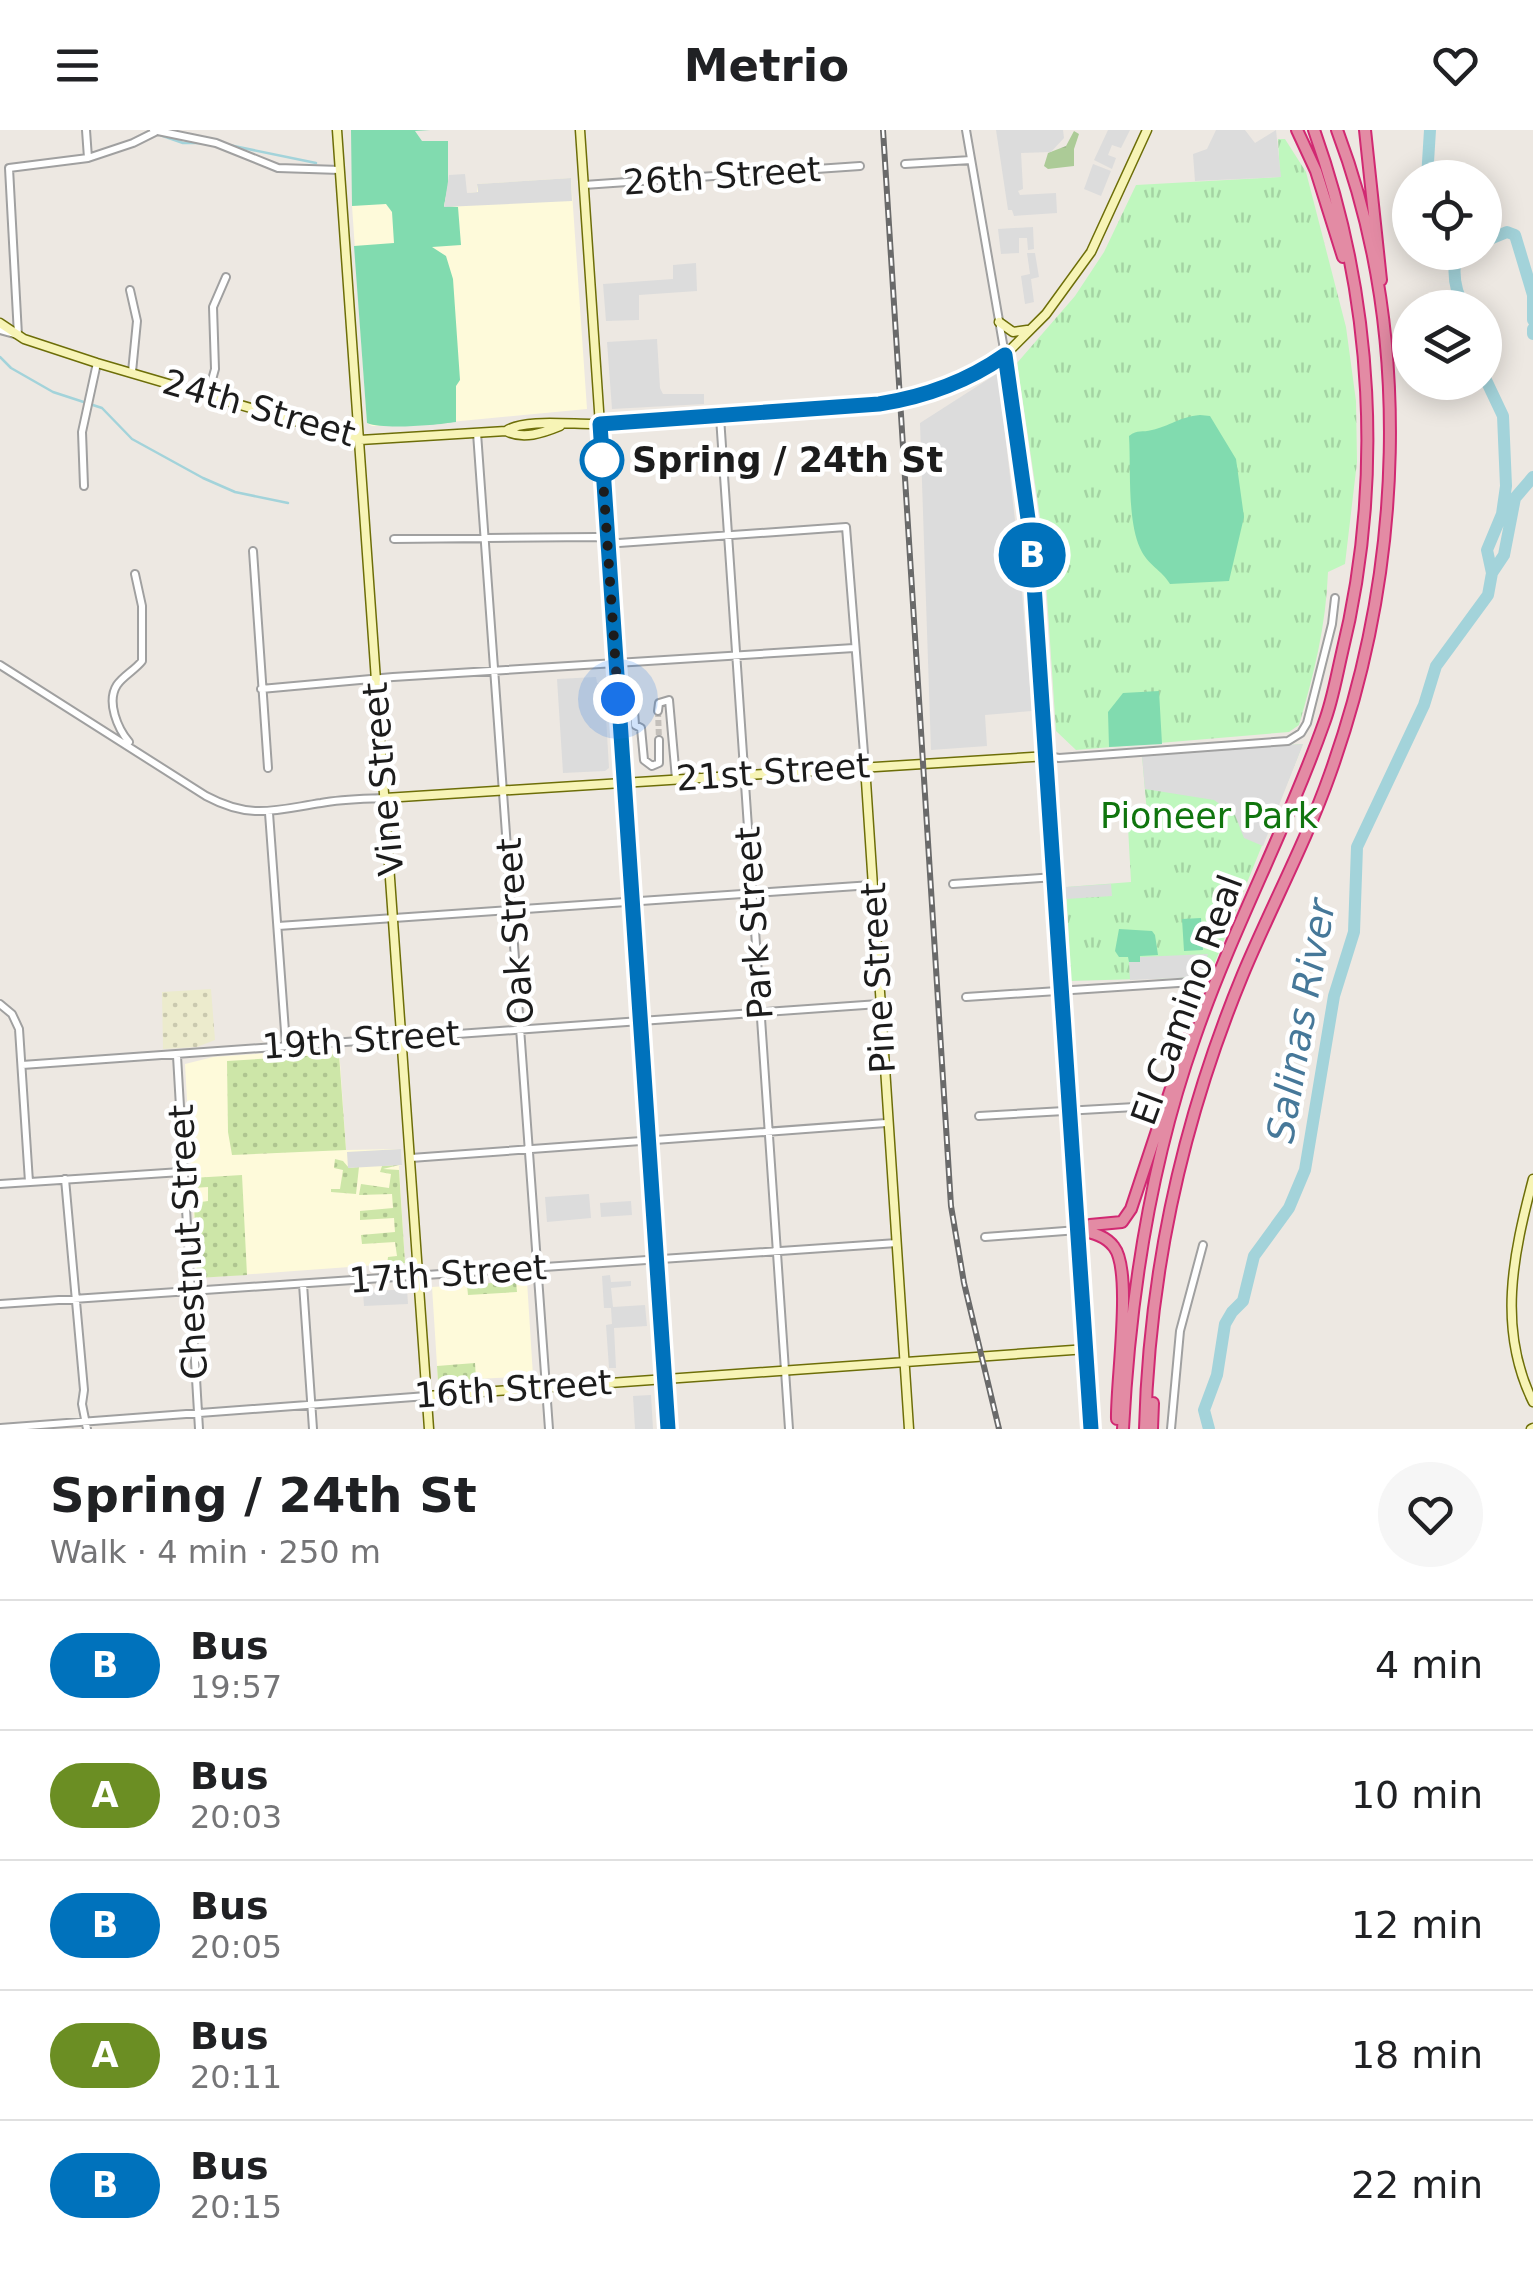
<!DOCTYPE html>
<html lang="en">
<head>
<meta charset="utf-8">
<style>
  :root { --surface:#fff; --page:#f6f6f6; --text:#202124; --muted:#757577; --line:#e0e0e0 }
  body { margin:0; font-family:"DejaVu Sans",sans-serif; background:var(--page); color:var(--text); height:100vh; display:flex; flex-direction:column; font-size:38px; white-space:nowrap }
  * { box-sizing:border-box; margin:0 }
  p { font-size:32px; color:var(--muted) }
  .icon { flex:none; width:55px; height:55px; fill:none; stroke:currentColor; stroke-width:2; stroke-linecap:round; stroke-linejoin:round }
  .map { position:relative; height:1299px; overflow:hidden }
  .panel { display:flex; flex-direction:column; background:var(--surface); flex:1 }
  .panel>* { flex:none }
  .badge { padding:0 20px; border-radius:32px; font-size:35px; line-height:65px }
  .buttons { position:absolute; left:1392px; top:30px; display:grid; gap:20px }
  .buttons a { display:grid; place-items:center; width:110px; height:110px; border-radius:50%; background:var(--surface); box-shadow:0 5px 25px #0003; font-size:50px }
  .you { position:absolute; width:50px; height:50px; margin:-25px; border:8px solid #fff; border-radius:50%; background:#1a73e8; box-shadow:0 0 0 15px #1a73e833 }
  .map>.badge { position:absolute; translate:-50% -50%; box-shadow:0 0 0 5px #fff }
  .round { display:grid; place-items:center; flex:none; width:105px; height:105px; border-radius:52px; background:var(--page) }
  .summary { display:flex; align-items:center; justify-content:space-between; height:170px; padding:0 50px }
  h1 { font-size:48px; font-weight:700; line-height:75px }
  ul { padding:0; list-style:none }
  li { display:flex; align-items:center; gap:30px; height:130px; padding:0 50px; border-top:2px solid var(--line) }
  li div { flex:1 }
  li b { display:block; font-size:38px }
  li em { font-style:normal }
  li .badge { min-width:110px; font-weight:700; text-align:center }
  header { display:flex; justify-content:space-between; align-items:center; height:130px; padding:0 50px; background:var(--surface); font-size:45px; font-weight:700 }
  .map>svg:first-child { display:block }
  .education { fill:#fefada }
  .farmland { fill:url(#farmland-dots) }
  .grass { fill:url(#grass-dots) }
  .forest { fill:url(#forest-firs) }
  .park { fill:url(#park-tufts) }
  .pitch { fill:#81dbaf }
  .parking { fill:#dcdcdc }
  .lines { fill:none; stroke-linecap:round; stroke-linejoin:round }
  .stream { stroke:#a3d3da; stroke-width:2.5 }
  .river { stroke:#a3d3da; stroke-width:12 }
  .street-tunnel { stroke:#c3bfba; stroke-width:6; stroke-dasharray:6 3; stroke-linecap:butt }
  .street-casing { stroke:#a0a0a0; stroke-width:10 }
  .secondary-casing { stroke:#6d6e08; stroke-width:11 }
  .highway-casing { stroke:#d12972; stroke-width:14 }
  .street { stroke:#fff; stroke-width:6 }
  .secondary { stroke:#f7f4b6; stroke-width:8 }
  .highway { stroke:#e38ba4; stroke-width:10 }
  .rail-casing { stroke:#6a6a6a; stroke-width:6 }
  .rail { stroke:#fff; stroke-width:2.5; stroke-dasharray:8; stroke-linecap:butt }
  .secondary-bridge-casing { stroke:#6d6e08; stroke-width:11; stroke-linecap:butt }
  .secondary-bridge { stroke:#f7f4b6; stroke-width:8 }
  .line-casing { stroke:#fff; stroke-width:22 }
  .line { stroke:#0072bc; stroke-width:15 }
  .walk { stroke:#1c1c1c; stroke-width:10; stroke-dasharray:0 18 }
  .stop-dot { fill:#fff; stroke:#0072bc; stroke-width:5 }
  .labels { text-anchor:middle; stroke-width:9; stroke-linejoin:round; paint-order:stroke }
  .street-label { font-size:35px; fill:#1c1c1c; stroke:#fff }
  .stop-label { font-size:35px; font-weight:bold; fill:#1c1c1c; stroke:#fff; text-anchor:start }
  .park-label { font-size:35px; fill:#10750e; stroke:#fff }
  .water-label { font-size:38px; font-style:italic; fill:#467899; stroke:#fff }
</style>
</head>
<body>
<header><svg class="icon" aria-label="menu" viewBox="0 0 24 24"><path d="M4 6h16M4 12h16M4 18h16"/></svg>Metrio<svg class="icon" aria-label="heart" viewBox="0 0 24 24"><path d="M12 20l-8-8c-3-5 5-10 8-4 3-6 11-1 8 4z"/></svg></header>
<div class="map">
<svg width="1533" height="1299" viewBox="0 0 1533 1299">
  <defs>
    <pattern id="farmland-dots" width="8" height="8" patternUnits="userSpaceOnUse" patternTransform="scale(2.5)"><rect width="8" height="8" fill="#ecebcd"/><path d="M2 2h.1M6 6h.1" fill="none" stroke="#cac9af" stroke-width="1.8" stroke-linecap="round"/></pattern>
    <pattern id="grass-dots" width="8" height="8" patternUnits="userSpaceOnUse" patternTransform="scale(2.5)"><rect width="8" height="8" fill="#cde6a8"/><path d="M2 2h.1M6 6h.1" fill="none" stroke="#afc590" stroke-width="1.8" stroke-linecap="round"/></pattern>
    <pattern id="forest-firs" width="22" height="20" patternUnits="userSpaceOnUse" patternTransform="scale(2.5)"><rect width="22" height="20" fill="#accb97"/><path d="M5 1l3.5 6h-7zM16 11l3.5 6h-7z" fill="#93ae82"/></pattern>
    <pattern id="park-tufts" width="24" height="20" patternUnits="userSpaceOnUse" patternTransform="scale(2.5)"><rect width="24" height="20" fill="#bff7be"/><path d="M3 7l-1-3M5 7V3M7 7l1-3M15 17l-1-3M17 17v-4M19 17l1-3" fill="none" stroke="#a4d3a3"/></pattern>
  </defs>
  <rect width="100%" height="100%" fill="#ede8e2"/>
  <path class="education" d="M571 48 587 279 409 296H372L367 293 352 76 477 62V54Z
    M339 918 346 1020 401 1019 402 1035 399 1036 405 1133 197 1148 185 934 213 927Z
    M527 1151 533 1246 438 1251 432 1157Z"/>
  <path class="farmland" d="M211 859 215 910 197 917 163 919 162 862Z"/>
  <path class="grass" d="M339 924 346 1020 232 1025 228 1002 227 931Z
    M335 1029 343 1031 349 1038 359 1037 356 1064 331 1062V1059H340L343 1040 334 1038Z
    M399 1035 383 1039 399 1040 405 1133 387 1135 388 1127 397 1126 395 1112 362 1114 361 1105 395 1102 394 1088 360 1090V1081L393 1078 392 1064 359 1065 361 1054 389 1058 391 1044 380 1042 382 1036Z
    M242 1045 247 1145 197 1148 194 1073 208 1071V1057L193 1058 192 1048Z
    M516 1151 517 1162 468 1165 467 1155Z
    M475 1233 476 1249 438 1251 437 1236Z"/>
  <path class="forest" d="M1074 1 1079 4 1074 19V36L1048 39 1044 36 1048 23 1066 16Z"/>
  <path class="park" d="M1278 9H1285L1306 42 1346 197 1356 271 1357 332 1345 434 1328 442C1326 496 1314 544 1299 595L1289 602 1076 620 1056 601 1043 407 1017 233 1075 166 1104 122 1136 55 1280 47Z
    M1303 614 1209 847 1071 851 1066 757 1131 752 1128 697 1148 695 1142 626Z"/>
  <path class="pitch" d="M351 0H430L415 1 422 11H448V56L444 76 458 77 461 115 432 117 446 126 453 149 460 250 456 256V292C436 295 384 300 367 293L354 116 394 113 392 82 386 74 352 76Z
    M1200 285 1210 286 1236 329 1244 387 1229 451 1170 454C1162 440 1148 436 1140 418 1127 389 1131 338 1129 306 1138 299 1142 303 1152 300 1170 296 1179 287 1200 285Z
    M1159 561 1162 614 1109 617 1108 582 1123 563Z
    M1201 788 1203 820 1184 821 1182 789Z
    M1119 799 1152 801 1155 805 1158 825 1140 826V832H1129L1128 827H1119L1115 821Z"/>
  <path class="parking" d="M996 0H1063L1064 8 1051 22 1021 23 1023 59 1018 61 1020 65 1056 63 1057 83 1014 86 1012 80H1008Z
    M1108 0H1130L1121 18 1112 15 1108 25 1116 28 1112 39 1094 30Z
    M1216 0H1245L1255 13 1276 0 1281 47 1195 51 1193 24 1207 19Z
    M1093 34 1111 41 1101 66 1084 59Z
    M465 44 467 63 478 62 477 54 571 48 572 71 444 77 449 45Z
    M1033 97 1034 119 1028 120 1027 108H1019V123L1001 124 998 99Z
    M1027 123H1035L1039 147 1031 149 1034 172 1025 174 1021 146 1030 144Z
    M696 133 697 161 639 165V190L606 191 603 154 673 149V135Z
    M657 209 660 258 663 264H704V274L612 279 607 212Z
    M998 243 1018 416 1032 581 985 585 987 616 931 620 920 293Z
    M596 547 597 553H604L609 638 605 641 563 643 557 549Z
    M1303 614 1263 716 1244 708 1235 685 1214 670 1145 659 1142 626Z
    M1111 754 1112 766 1066 769V757Z
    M1208 824 1200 847 1130 850 1129 832H1140V827Z
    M401 1019 402 1035 348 1038 347 1022Z
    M589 1064 591 1088 547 1092 545 1067Z
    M631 1071 632 1085 601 1087 600 1073Z
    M610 1145 611 1152 631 1151V1156L611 1158 613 1177 645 1175 647 1196 614 1198 616 1238H609L606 1195 612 1194 611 1178H604L602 1146Z
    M407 1159 408 1174 364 1176 363 1162Z
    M651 1265 653 1299H635L633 1266Z"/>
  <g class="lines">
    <path class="stream" d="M160 5 183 13H201
      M224 14 316 33
      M0 227 11 238 53 262 102 278 132 309 203 348 235 362 288 373"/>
    <path class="river" d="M1427 48 1430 0
      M1485 111 1507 102 1515 105 1533 165
      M1457 122C1452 142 1454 160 1465 178
      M1533 166V190
      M1533 199V204
      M1492 443 1504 425 1515 368 1533 347
      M1209 1299 1204 1280 1217 1245 1225 1194 1232 1182 1243 1171 1254 1126 1289 1078 1305 1040 1334 866 1354 802 1357 717 1424 575 1436 536 1488 465 1492 443 1487 420 1502 384 1506 356 1503 286 1485 248"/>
    <path class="street-tunnel" d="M658 581 659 610"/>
    <g class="street-casing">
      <path id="street" d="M86 0 88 28
        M153 0 216 13 278 38 340 40
        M966 0 1005 225
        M905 34 971 30
        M584 55 860 36
        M130 160 137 191 132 242
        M0 200 18 205 9 38 88 28 133 13 155 2
        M208 264 215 239 213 177 226 147
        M720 287 789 1299
        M477 303 549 1299
        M84 356 82 302 97 233
        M394 409 596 407 619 413 846 397 865 636
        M253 421 268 638
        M0 535 206 666C251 690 275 680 321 673 342 669 364 669 385 668
        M261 559 393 547 854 518
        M633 566 635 595 641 598 644 630 652 636 659 633V610
        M658 581 659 573 669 570 676 649
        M129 612C118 599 106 572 117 555 123 546 135 540 142 531V476L135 444
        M1048 626 1059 628 1288 611 1301 603 1307 593 1332 494 1335 468
        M269 683 286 915
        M953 754 1055 747
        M278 796 872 755
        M966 867 1193 852
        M0 874 12 884 19 899 29 1052
        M177 926 199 1299
        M22 935 879 874
        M979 986 1135 977
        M411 1028 886 993
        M65 1049 84 1260 82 1274 87 1299
        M0 1054 181 1042
        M985 1107 1078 1100
        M303 1154 313 1299
        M0 1174 897 1113
        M0 1298 427 1266
        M1171 1299 1180 1201 1203 1115"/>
    </g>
    <g class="secondary-casing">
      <path id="secondary" d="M337 0 429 1299
        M580 0 668 1299
        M999 192 1013 202 1027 200
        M0 193 24 209 97 233 360 310 506 301C523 310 543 303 560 296
        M1005 225 1028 377 1048 626 1091 1299
        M921 265 989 236 1005 225 1046 184 1091 122 1147 0
        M506 301C524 288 575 295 599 294L879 275
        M865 636 909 1299
        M385 668 1048 626
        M1533 1049C1513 1125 1497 1199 1533 1272
        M427 1266 1087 1219
        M1531 1299 1533 1298"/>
    </g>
    <g class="highway-casing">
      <path id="highway" d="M1297 0 1316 41 1343 127
        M1365 0 1381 150
        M1079 1100 1090 1095 1122 1092 1131 1079 1188 907
        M1080 1100C1093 1103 1106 1106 1114 1117 1133 1141 1116 1253 1117 1289
        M1123 1299C1130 1165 1150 1034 1195 907 1232 800 1286 700 1324 593 1332 572 1336 549 1341 527 1384 354 1374 168 1314 0
        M1145 1299C1149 1143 1183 989 1243 844 1271 777 1306 712 1330 644 1403 440 1414 204 1337 0
        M1152 1299 1153 1273"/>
    </g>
    <use href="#street" class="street"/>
    <use href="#secondary" class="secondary"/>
    <use href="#highway" class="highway"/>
    <g class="rail-casing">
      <path id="rail" d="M883 0 951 1076 964 1153 999 1299"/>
    </g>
    <use href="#rail" class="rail"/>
    <g class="secondary-bridge-casing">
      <path id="secondary-bridge" d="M879 275 921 265"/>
    </g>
    <use href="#secondary-bridge" class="secondary-bridge"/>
  </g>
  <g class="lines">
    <g class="line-casing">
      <path id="line" d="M668 1299 600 294 879 274C924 267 968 251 1005 225L1031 410 1091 1299"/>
    </g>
    <use href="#line" class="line"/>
    <path class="walk" d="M602 330 601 319 618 569"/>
  </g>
  <circle class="stop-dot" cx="602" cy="330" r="20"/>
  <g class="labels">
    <g class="street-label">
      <text transform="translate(722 46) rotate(-4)" y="12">26th Street</text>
      <text transform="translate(259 278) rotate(16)" y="12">24th Street</text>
      <text transform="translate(773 642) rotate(-4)" y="12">21st Street</text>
      <text transform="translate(383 649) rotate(-95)" y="12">Vine Street</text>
      <text transform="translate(754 793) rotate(-94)" y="12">Park Street</text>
      <text transform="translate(515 801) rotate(-94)" y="12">Oak Street</text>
      <text transform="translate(878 848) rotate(-93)" y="12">Pine Street</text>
      <text transform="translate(1187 870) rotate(-70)" y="12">El Camino Real</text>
      <text transform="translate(361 910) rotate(-4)" y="12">19th Street</text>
      <text transform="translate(188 1112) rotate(-93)" y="12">Chestnut Street</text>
      <text transform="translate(448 1144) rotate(-4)" y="12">17th Street</text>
      <text transform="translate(513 1259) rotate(-4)" y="12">16th Street</text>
    </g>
    <g class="stop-label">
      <text x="632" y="342">Spring / 24th St</text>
    </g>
    <g class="park-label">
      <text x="1209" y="698">Pioneer Park</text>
    </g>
    <g class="water-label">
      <text transform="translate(1301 891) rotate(-80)" y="13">Salinas River</text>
    </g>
  </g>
</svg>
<div class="buttons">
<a><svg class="icon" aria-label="locate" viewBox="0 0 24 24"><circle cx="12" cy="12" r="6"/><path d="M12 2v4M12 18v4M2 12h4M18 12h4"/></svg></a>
<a><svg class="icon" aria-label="layers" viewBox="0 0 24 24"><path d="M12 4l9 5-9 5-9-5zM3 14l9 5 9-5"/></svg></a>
</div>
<div class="you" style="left:618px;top:569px"></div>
<b class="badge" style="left:1032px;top:425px;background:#0072bc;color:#fff">B</b>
</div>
<section class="panel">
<div class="summary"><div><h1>Spring / 24th St</h1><p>Walk · 4 min · 250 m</p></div><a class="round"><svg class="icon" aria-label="heart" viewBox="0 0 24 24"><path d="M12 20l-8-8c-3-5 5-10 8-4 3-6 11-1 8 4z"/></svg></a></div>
<ul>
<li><span class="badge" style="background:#0072bc;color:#fff">B</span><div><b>Bus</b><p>19:57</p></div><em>4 min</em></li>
<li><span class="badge" style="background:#6b8e23;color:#fff">A</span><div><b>Bus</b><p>20:03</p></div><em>10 min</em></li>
<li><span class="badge" style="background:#0072bc;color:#fff">B</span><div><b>Bus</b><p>20:05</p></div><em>12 min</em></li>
<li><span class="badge" style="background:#6b8e23;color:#fff">A</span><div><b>Bus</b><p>20:11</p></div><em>18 min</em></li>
<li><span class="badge" style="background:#0072bc;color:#fff">B</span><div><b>Bus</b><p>20:15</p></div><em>22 min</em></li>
</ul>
</section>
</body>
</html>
